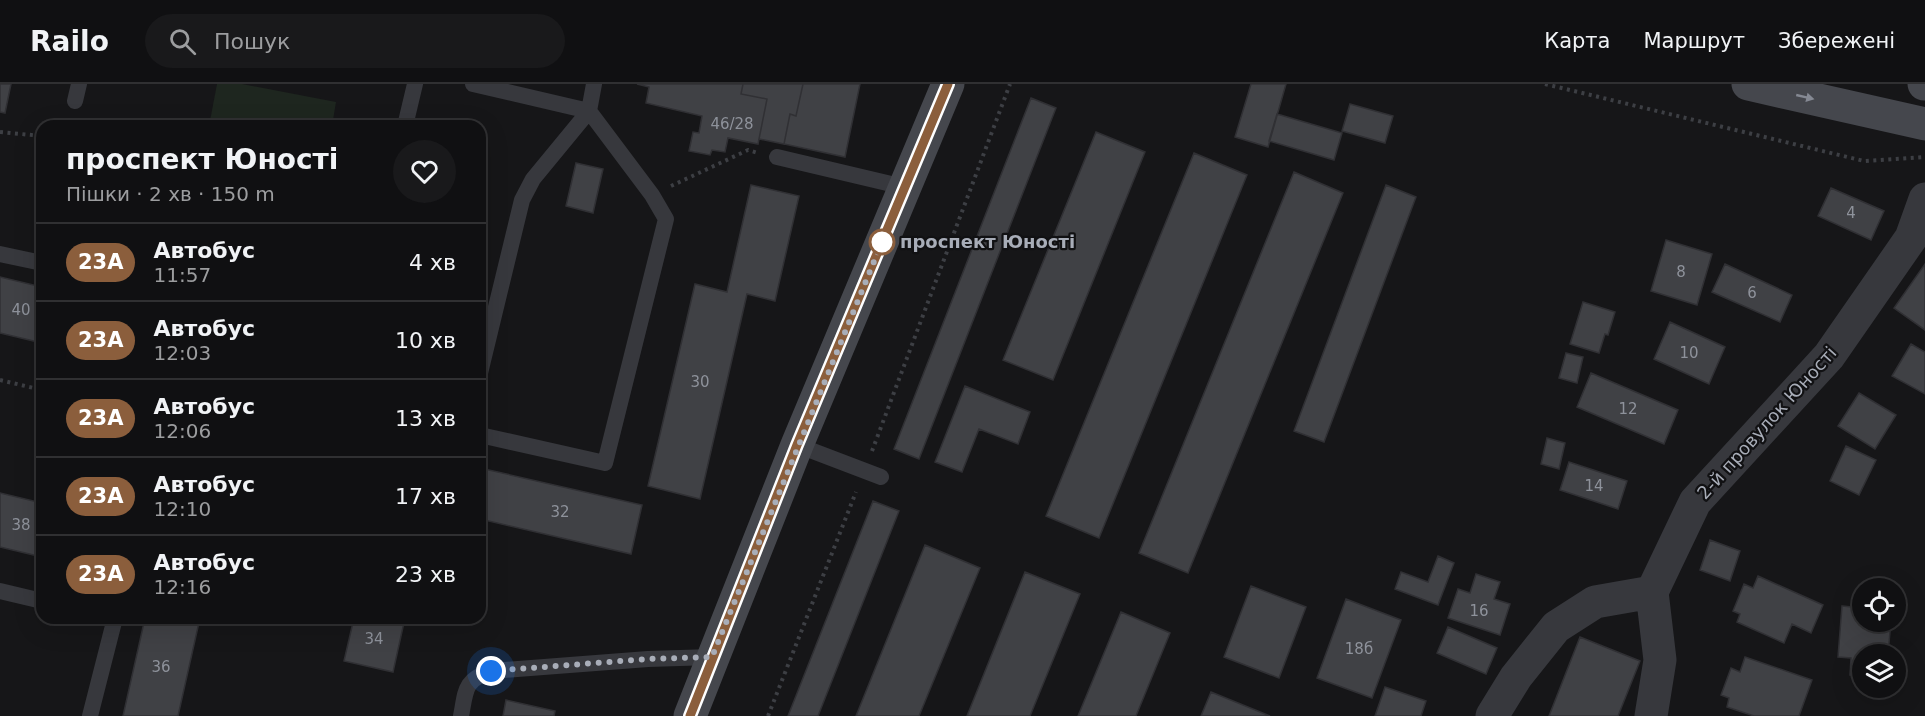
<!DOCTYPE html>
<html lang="uk">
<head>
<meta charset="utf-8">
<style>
  :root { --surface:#101012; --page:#19191b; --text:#f1f3f6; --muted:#9c9d9f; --line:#303032 }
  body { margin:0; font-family:"DejaVu Sans",sans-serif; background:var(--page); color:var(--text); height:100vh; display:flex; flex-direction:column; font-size:22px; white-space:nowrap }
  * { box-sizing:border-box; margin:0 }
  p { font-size:20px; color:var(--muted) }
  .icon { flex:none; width:33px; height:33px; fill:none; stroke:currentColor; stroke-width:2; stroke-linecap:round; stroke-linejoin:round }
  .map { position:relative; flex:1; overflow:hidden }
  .side { position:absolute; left:36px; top:36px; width:450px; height:504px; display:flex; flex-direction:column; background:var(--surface); border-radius:18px; box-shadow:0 6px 24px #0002,0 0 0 2px var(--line) }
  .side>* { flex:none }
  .badge { padding:0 12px; border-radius:20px; font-size:21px; line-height:39px }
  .fabs { position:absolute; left:1852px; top:494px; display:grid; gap:12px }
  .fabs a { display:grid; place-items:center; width:54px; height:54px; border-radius:50%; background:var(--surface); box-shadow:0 6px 24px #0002,0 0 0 2px var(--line); font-size:30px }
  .you { position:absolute; width:30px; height:30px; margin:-15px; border:4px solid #fff; border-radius:50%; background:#1a73e8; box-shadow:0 0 0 9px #1a73e833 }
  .map>.badge { position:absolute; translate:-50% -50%; box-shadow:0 0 0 3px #fff }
  .round { display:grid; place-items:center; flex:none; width:63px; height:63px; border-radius:32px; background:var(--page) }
  .summary { display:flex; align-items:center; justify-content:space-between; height:102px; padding:0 30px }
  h1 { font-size:28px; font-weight:700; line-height:45px }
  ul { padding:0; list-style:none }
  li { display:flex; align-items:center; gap:18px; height:78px; padding:0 30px; border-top:2px solid var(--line) }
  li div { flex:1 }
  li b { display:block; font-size:22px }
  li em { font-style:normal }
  li .badge { min-width:66px; font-weight:700; text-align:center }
  header { display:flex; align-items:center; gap:36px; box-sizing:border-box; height:84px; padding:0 30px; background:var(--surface); border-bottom:2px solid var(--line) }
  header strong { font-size:28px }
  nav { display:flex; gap:33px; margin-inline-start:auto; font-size:21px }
  .search { width:420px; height:54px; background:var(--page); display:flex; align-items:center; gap:15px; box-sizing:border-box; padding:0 21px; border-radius:33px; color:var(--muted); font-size:22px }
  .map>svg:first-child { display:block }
  .green { fill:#1e261f }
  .building { fill:#404145; stroke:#303034; stroke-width:1.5 }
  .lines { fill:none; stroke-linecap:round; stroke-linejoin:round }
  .path { stroke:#3d3f44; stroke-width:4; stroke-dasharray:3 4.5; stroke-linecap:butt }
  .lane { stroke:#37383d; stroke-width:16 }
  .street { stroke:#37383d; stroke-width:33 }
  .secondary { stroke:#45474d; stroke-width:33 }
  .oneway { fill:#858993 }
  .line-casing { stroke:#fff; stroke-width:14 }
  .line { stroke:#8b5e3c; stroke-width:9 }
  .walk { stroke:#a8adb8; stroke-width:6; stroke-dasharray:0 10.8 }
  .stop-dot { fill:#fff; stroke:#8b5e3c; stroke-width:3 }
  .labels { text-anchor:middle; stroke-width:4.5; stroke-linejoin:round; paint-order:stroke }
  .number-label { font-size:15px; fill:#8e929b }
  .stop-label { font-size:18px; font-weight:bold; fill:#a8adb8; stroke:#111113; text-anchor:start }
  .street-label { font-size:18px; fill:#a8adb8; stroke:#111113 }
</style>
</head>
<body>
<header>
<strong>Railo</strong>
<div class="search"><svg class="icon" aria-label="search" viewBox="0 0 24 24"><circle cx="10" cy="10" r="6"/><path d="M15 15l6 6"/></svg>Пошук</div>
<nav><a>Карта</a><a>Маршрут</a><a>Збережені</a></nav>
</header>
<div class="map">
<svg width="1925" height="632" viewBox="0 0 1925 632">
  <rect width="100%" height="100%" fill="#161618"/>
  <path class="green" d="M217 0H242L336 18 332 42H209Z"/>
  <path class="building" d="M0 0H11L5 29 0 28Z
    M637 0H743L741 10 767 15 758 60 728 54 725 68 712 66 710 71 689 67 693 48 699 49 702 32 646 19 649 3Z
    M743 0H803L796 32 790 30 784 60 759 55 767 15 741 10Z
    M803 0H860L845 73 784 60 790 30 796 32Z
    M1251 0H1286L1268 63 1235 53Z
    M1031 14 1056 24 919 375 894 365Z
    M1350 20 1393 32 1385 59 1342 47Z
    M1277 30 1342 49 1334 76 1269 57Z
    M1096 48 1145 68 1053 296 1003 276Z
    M1194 69 1247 91 1099 454 1046 432Z
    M576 79 603 85 593 129 566 122Z
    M1294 88 1343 109 1188 489 1139 469Z
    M751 101 799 112 775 217 747 210 700 415 648 402 695 200 727 208Z
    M1386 101 1416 113 1324 358 1294 347Z
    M1831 104 1884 127 1871 156 1818 132Z
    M1666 156 1712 170 1697 221 1651 207Z
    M1725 180 1792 211 1780 238 1712 208Z
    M1925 180V246L1894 224Z
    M0 193 42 203V259L0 249Z
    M1583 218 1615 228 1608 251 1605 250 1599 269 1570 260Z
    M1670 238 1725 263 1709 300 1654 275Z
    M1911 260 1925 268V310L1892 292Z
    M1566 269 1583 273 1577 299 1559 294Z
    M1591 289 1678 326 1664 360 1577 323Z
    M965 302 1030 328 1018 360 979 345 962 388 935 378Z
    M1859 309 1896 331 1875 365 1838 342Z
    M1547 354 1565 359 1559 385 1541 380Z
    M1846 362 1876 376 1859 411 1830 397Z
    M1569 378 1627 397 1618 425 1560 406Z
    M480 384 642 421 631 470 480 435Z
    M0 409 42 419V473L0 463Z
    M873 417 899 427 818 632H788Z
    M1710 456 1740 467 1730 497 1700 486Z
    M925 461 980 484 919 632H856Z
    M1438 472 1454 479 1438 521 1395 505 1401 488 1428 498Z
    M1025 488 1080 510 1030 632H967Z
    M1476 490 1500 498 1494 515 1510 520 1500 551 1448 534 1458 505 1470 509Z
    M1758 492 1823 521 1811 549 1792 540 1784 559 1737 538 1740 530 1733 527 1744 500 1753 504Z
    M1251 502 1306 523 1279 594 1224 573Z
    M1346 515 1401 536 1372 614 1317 594Z
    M1842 522 1863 524V537H1891L1888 570H1863V592L1850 591 1851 574 1838 573Z
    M1121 528 1170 549 1136 632H1078Z
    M145 534H200L178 632H123Z
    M354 534H405L393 588 344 577Z
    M1448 543 1497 564 1486 590 1437 569Z
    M1580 553 1640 577 1618 632H1549Z
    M1745 573 1812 596 1799 632H1754L1727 623 1729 614 1721 611 1731 584 1740 588Z
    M1385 603 1426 617 1421 632H1375Z
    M1211 608 1270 632H1201Z
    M506 616 555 627 554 632H503Z"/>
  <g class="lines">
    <path class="path" d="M1545 0 1864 77 1925 73
      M0 48 42 52
      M671 102 748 66 758 69
      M0 296 42 306
      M872 367 1010 0
      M768 632 856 408"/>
    <path class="lane" d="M473 0 589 27 533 95 522 116 480 289
      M75 17 79 0
      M405 42 415 0
      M777 73 904 103
      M0 170 42 179
      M480 351 605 379 666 135 652 111 589 27 594 0
      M797 361 881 393
      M0 507 42 517
      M90 632 115 534
      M461 632C466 606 464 596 491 587L648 575 712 573"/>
    <path class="street" d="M1492 632 1516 593 1556 543 1595 518 1652 508 1695 418 1829 272 1911 154 1925 115
      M1651 632 1660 576 1652 508"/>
    <path class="secondary" d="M1748 0 1925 40
      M1924 0H1925
      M690 632 797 361 948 0"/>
  </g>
  <defs><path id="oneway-solid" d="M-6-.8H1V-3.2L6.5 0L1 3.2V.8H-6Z" transform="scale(1.5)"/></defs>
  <use class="oneway" href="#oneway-solid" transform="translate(1805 13) rotate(13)"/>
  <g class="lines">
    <g class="line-casing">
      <path id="line" d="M690 632 797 361 948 0"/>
    </g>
    <use href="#line" class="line"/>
    <path class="walk" d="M491 587 648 575 712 573 882 158"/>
  </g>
  <circle class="stop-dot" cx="882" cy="158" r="12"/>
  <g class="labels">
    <g class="number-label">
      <text x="732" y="45">46/28</text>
      <text x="1851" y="134">4</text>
      <text x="1681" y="193">8</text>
      <text x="1752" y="214">6</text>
      <text x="21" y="231">40</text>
      <text x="1689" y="274">10</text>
      <text x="700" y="303">30</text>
      <text x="1628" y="330">12</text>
      <text x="1594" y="407">14</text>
      <text x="560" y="433">32</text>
      <text x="21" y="446">38</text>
      <text x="1479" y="532">16</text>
      <text x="374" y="560">34</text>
      <text x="1359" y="570">18б</text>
      <text x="161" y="588">36</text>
    </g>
    <g class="stop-label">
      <text x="900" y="164">проспект Юності</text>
    </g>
    <g class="street-label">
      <text transform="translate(1767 339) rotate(-48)" y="6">2-й провулок Юності</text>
    </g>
  </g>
</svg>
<div class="fabs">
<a><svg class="icon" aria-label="locate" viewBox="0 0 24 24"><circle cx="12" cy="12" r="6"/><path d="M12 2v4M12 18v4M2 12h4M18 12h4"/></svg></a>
<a><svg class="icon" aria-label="layers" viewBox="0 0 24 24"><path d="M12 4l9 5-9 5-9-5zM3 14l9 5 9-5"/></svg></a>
</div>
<div class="you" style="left:491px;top:587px"></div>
<section class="side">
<div class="summary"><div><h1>проспект Юності</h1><p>Пішки · 2 хв · 150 m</p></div><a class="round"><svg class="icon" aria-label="heart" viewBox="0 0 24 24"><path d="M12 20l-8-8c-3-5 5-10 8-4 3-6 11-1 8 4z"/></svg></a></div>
<ul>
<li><span class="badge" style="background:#8b5e3c;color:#fff">23А</span><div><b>Автобус</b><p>11:57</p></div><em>4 хв</em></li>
<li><span class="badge" style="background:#8b5e3c;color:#fff">23А</span><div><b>Автобус</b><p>12:03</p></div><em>10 хв</em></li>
<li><span class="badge" style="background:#8b5e3c;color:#fff">23А</span><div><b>Автобус</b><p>12:06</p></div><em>13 хв</em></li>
<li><span class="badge" style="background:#8b5e3c;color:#fff">23А</span><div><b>Автобус</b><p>12:10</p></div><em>17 хв</em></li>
<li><span class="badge" style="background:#8b5e3c;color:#fff">23А</span><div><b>Автобус</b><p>12:16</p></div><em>23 хв</em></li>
</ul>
</section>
</div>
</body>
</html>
